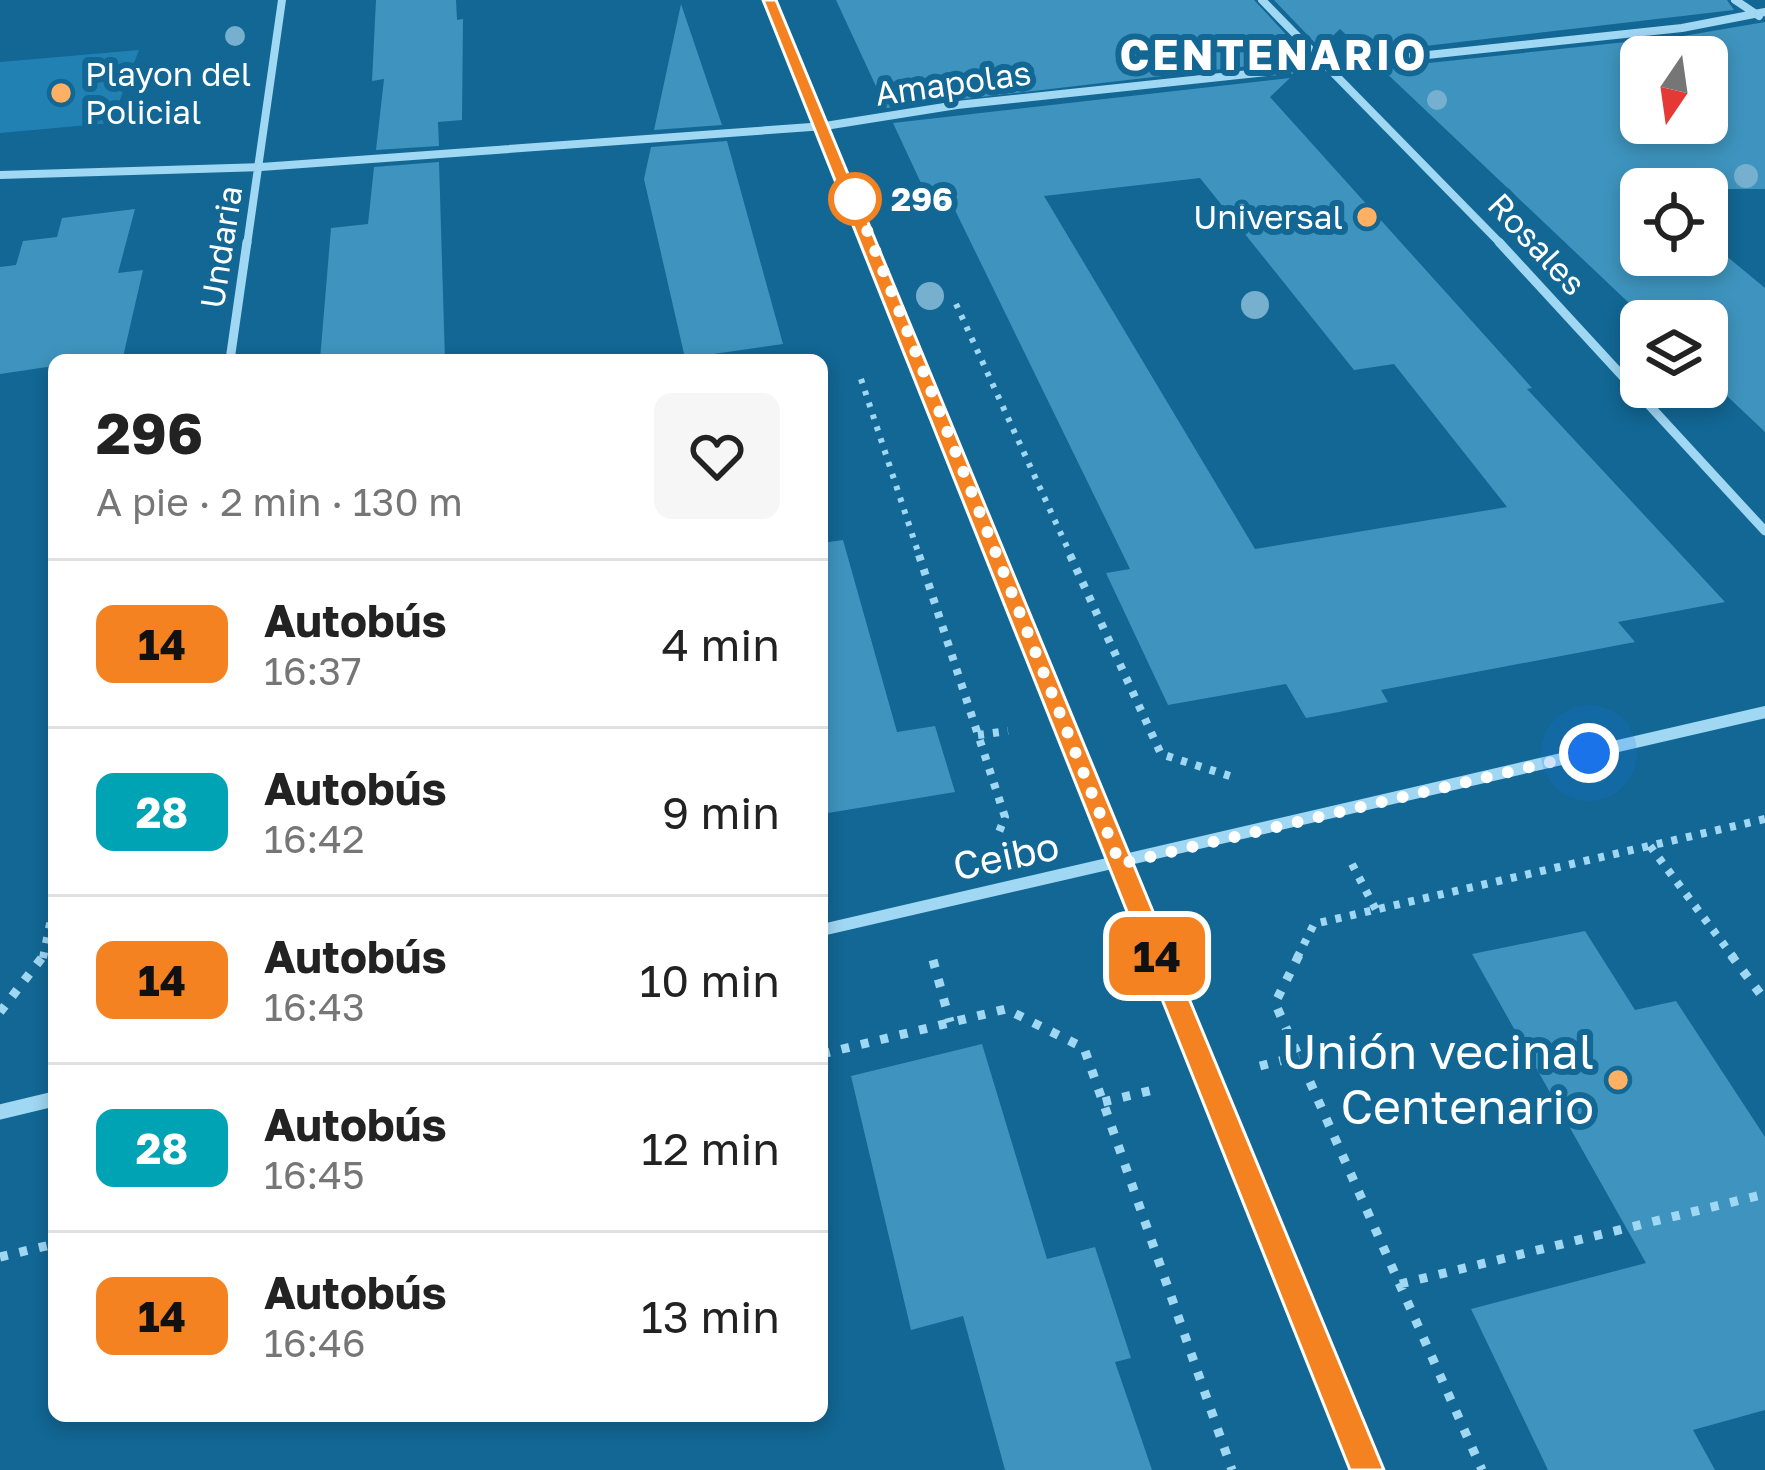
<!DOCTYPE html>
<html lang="es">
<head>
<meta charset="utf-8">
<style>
  :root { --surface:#fff; --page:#f6f6f6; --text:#222; --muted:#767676; --line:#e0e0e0 }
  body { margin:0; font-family:"Golos Text",sans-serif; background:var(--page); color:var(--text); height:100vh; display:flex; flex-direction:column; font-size:45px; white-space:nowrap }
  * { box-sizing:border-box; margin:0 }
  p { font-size:39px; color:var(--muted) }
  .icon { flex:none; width:66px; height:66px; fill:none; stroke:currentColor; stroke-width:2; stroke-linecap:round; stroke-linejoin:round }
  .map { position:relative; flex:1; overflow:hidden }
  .drawer { position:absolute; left:48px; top:354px; width:780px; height:1068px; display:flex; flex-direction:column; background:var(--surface); border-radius:18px; box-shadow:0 6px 18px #0003 }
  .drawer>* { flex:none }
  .badge { padding:0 24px; border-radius:18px; font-size:42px; line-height:78px }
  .needle { width:78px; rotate:193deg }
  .buttons { position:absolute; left:1620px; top:36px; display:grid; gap:24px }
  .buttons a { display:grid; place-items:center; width:108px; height:108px; border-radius:18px; background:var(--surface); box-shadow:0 6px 18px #0003; font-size:60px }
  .you { position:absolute; width:60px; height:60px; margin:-30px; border:9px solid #fff; border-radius:50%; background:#1a73e8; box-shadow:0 0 0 18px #1a73e833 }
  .map>.badge { position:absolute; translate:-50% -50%; box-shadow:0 0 0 6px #fff }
  .round { display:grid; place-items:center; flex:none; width:126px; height:126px; border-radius:18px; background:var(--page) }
  .summary { display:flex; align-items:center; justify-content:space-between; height:204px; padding:0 48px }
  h1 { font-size:57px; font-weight:700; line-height:90px }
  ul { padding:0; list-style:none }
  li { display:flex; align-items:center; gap:36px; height:168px; padding:0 48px; border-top:3px solid var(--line) }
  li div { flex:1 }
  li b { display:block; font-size:45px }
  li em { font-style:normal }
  li .badge { min-width:132px; font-weight:700; text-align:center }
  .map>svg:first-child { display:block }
  .green { fill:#2081b2 }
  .building { fill:#3e94be; fill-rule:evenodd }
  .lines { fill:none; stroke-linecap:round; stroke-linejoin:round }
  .path-far2 { stroke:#a0d7f3; stroke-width:6; stroke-dasharray:4.5 8; stroke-linecap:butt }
  .path-far1 { stroke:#a0d7f3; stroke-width:8; stroke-dasharray:6 9; stroke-linecap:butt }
  .path { stroke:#a0d7f3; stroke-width:9; stroke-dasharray:8 12; stroke-linecap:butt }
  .minor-far3 { stroke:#a0d7f3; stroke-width:8 }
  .minor-far2 { stroke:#a0d7f3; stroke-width:9 }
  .minor-far1 { stroke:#a0d7f3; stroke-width:12 }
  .minor { stroke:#a0d7f3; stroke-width:15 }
  .tree { fill:#76b0ce }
  .line { fill:#f58220; stroke:#fff; stroke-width:3 }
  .walk { stroke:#fff; stroke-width:12; stroke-dasharray:0 21.6 }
  .poi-dot { fill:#ffb062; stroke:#126794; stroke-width:4.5 }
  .stop-dot { fill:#fff; stroke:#f58220; stroke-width:6 }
  .labels { text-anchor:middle; stroke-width:12; stroke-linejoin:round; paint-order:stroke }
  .far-poi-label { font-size:33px; fill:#fff; stroke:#126794; text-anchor:start }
  .far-street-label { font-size:33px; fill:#fff; stroke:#126794 }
  .far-stop-label { font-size:33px; font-weight:bold; fill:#fff; stroke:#126794; text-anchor:start }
  .street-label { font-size:39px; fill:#fff; stroke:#126794 }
  .far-district-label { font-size:42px; font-weight:bold; letter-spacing:3px; fill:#fff; stroke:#126794 }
  .near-poi-label { font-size:48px; fill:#fff; stroke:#126794; text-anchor:end }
</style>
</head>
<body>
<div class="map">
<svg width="1765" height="1470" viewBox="0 0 1765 1470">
  <rect width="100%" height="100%" fill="#126794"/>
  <path class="green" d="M139 50 111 123 0 133V62Z"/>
  <path class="building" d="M376 0H456L457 20 463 19 462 120 438 122 439 146 376 150 384 79 372 81Z
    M836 0H1254L1309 59 886 108Z
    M1274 0H1727L1734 10 1365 53 1340 29 1320 48Z
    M681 4 722 125 654 130Z
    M1765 22V189H1641V255H1707V240L1765 288V432L1707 377V321H1648L1381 68 1683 36ZM1641 57H1707V123H1641Z
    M1290 78 1270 97 1532 388 1527 389 1725 602 1618 622 1635 642 1381 690 1388 702 1339 712 1306 718 1286 684 1168 705 1106 573 1130 569 954 208 934 211 893 123ZM1200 178 1354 370 1394 364 1507 507 1255 549 1044 196Z
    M727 141 783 344 685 358 644 179 651 147Z
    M439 162 445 360H320L331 228 368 224 374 167Z
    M135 209 118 273 143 270 123 357 54 360V366L0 374V267L16 265 23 241 57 237 62 218Z
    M843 540 897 732 935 726 955 792 822 814V543Z
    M1585 931 1635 1010 1676 1001 1765 1137V1410L1693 1430 1715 1470H1548L1471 1309 1646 1263 1472 954Z
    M982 1044 1047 1259 1095 1247 1131 1358 1115 1362 1152 1470H1005L963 1316 911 1330 851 1076Z"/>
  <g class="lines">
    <path class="path-far2" d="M956 304 1072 558
      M861 379 920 558"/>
    <path class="path-far1" d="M919 555 1005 817 997 837
      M1070 555 1161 754 1236 778
      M978 735 1008 731
      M1650 846 1734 958
      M1352 864 1376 910
      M43 958 54 904
      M1297 958 1314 924 1765 819"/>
    <path class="path" d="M1299 955 1275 1003 1482 1470
      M1731 955 1765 1000
      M933 960 950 1022
      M0 1012 44 955
      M822 1054 1006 1009 1084 1048 1232 1470
      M1260 1066 1299 1056
      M1103 1102 1157 1089
      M0 1257 54 1244
      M1400 1284 1765 1194"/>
    <path class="minor-far3" d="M770 0 870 245
      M1262 0 1502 245
      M1735 0 1759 16
      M0 175 261 167 825 126 957 105 1682 28 1765 12
      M247 245 282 0"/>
    <path class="minor-far2" d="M868 242 996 558
      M1499 242 1765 531
      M230 360 247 242"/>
    <path class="minor-far1" d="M995 555 1159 958
      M822 930 1765 712"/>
    <path class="minor" d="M1158 955 1367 1470
      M0 1112 54 1099"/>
  </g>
  <g class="tree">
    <circle cx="235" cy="36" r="10"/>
    <circle cx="1437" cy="100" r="10"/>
    <circle cx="1746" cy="176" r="12"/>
    <circle cx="930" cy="296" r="14"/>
    <circle cx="1255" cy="305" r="14"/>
  </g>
  <path class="line" d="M763 0H776L1384 1470H1350Z"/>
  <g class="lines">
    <path class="walk" d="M855 199 849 185 1120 864 1589 753"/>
  </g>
  <g class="poi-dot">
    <circle cx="61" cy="93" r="12"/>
    <circle cx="1367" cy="217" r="12"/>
    <circle cx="1618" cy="1080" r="12"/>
  </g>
  <circle class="stop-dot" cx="855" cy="199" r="24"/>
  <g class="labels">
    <g class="far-poi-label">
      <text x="85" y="86">Playon del<tspan x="85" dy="38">Policial</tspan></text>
      <text x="1343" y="229" text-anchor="end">Universal</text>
    </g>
    <g class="far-street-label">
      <text transform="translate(953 83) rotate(-8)" y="12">Amapolas</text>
      <text transform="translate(1537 244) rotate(47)" y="12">Rosales</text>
      <text transform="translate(221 247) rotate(-81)" y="12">Undaria</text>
    </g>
    <g class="far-stop-label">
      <text x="891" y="211">296</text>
    </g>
    <g class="street-label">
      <text transform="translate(1006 856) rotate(-12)" y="14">Ceibo</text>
    </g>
    <g class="far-district-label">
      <text x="1274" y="70">CENTENARIO</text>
    </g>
    <g class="near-poi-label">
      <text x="1594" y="1069">Unión vecinal<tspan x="1594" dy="55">Centenario</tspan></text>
    </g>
  </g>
</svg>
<div class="buttons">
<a><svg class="needle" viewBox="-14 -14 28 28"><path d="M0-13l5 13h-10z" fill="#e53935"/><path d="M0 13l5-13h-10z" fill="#767676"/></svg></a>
<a><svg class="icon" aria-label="locate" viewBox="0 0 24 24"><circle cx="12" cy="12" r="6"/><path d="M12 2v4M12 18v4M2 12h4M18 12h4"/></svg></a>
<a><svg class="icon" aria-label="layers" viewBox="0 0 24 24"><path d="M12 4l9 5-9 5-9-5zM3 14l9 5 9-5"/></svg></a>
</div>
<div class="you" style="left:1589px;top:753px"></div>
<b class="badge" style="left:1157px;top:956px;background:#f58220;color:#111">14</b>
<section class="drawer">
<div class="summary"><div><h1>296</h1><p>A pie · 2 min · 130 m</p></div><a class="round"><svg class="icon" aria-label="heart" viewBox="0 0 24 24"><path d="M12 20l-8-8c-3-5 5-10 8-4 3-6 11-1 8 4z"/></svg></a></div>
<ul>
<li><span class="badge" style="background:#f58220;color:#111">14</span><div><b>Autobús</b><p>16:37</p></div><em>4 min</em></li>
<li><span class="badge" style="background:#00a3b4;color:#fff">28</span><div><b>Autobús</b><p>16:42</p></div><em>9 min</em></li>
<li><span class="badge" style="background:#f58220;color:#111">14</span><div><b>Autobús</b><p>16:43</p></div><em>10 min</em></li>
<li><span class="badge" style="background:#00a3b4;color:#fff">28</span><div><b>Autobús</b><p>16:45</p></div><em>12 min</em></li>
<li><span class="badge" style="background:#f58220;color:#111">14</span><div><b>Autobús</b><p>16:46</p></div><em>13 min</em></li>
</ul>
</section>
</div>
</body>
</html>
